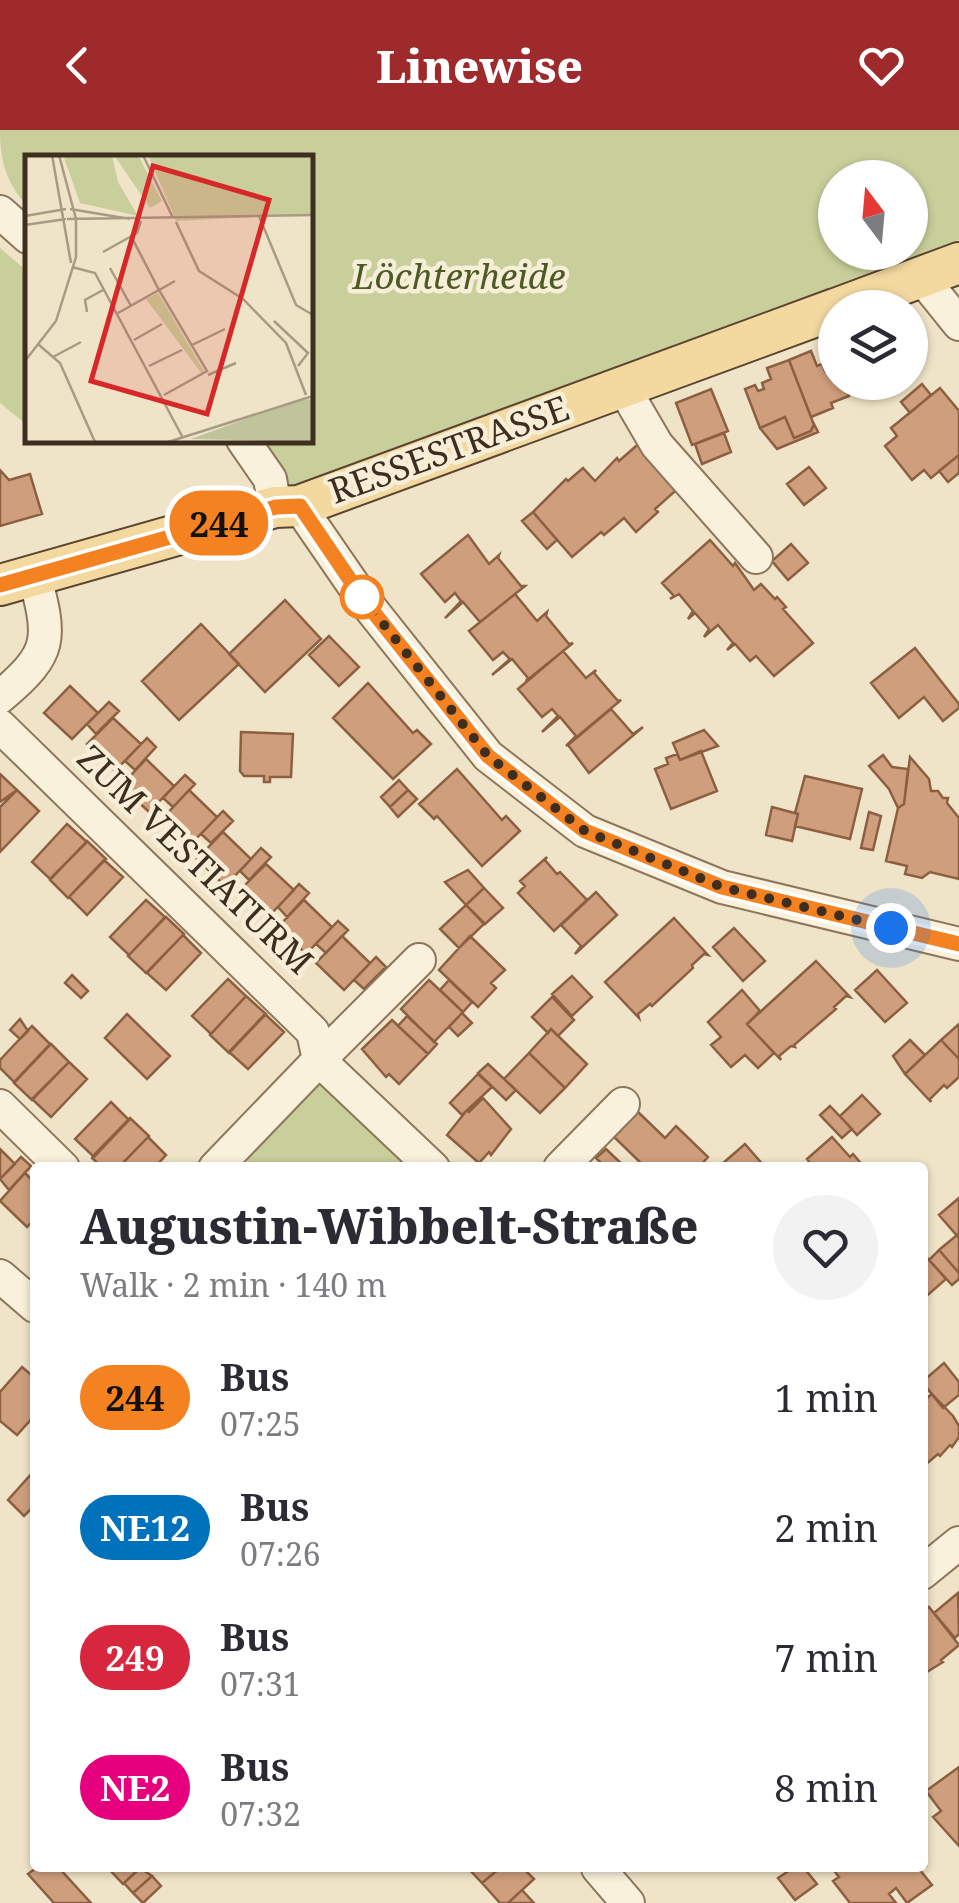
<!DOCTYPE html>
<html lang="en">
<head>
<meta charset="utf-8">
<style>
  :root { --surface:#fff; --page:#f2f2f3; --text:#2b2b33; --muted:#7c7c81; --accent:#9e2a2b }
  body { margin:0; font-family:"Noto Serif",serif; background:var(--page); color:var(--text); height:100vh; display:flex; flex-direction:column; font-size:38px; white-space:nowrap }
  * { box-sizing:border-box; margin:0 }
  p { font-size:32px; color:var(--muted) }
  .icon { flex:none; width:55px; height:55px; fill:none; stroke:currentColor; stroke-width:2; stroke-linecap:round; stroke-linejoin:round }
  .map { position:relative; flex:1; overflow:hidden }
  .side { position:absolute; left:30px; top:1032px; width:898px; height:710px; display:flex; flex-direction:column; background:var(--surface); border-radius:10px; box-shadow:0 2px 8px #0004 }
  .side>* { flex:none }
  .badge { padding:0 20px; border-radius:32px; font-size:35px; line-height:65px }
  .needle { width:65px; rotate:344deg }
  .buttons { position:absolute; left:818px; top:30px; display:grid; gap:20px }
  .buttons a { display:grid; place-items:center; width:110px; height:110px; border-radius:50%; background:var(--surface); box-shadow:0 2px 8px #0004; font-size:50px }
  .you { position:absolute; width:50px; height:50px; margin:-25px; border:8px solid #fff; border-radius:50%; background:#1a73e8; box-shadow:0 0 0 15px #1a73e833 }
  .map>.badge { position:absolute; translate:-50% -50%; box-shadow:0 0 0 5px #fff }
  .round { display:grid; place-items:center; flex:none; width:105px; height:105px; border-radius:52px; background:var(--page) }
  .headline { display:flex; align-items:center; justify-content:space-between; height:170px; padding:0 50px }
  h1 { font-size:48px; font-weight:800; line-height:75px }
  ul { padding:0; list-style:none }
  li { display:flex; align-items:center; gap:30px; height:130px; padding:0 50px }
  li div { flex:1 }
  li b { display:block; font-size:38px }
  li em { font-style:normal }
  li .badge { min-width:110px; font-weight:700; text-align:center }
  header { display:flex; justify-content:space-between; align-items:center; height:130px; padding:0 50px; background:var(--accent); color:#fff; font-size:45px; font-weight:800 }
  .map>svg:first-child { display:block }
  .green { fill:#c9cf9b; fill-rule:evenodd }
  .building { fill:#cf9f7d; stroke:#8d5f41; stroke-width:2.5 }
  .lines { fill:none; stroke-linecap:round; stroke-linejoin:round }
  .minor-casing { stroke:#8d765c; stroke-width:36 }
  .major-casing { stroke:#5b4430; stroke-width:44 }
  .minor { stroke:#faf1dc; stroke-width:32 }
  .major { stroke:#f3d9a0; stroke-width:40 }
  .line-casing { stroke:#fff; stroke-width:22 }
  .line { stroke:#f58220; stroke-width:15 }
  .walk { stroke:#3d2e20; stroke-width:10; stroke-dasharray:0 18 }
  .stop-dot { fill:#fff; stroke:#f58220; stroke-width:5 }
  .labels { text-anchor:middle; stroke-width:9; stroke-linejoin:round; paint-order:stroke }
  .park-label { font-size:35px; font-style:italic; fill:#4d5a26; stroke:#f7eed8 }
  .street-label { font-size:35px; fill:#3d2e20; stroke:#f7eed8 }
  .inset-road { fill:none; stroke:#a89b85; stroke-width:2.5 }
  .view { fill:#d62828; fill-opacity:0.15; stroke:#d62828; stroke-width:5 }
  .inset-edge { fill:none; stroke:#3d2e20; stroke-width:5 }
</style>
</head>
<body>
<header><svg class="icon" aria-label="back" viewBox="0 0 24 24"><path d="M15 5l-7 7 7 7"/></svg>Linewise<svg class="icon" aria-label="heart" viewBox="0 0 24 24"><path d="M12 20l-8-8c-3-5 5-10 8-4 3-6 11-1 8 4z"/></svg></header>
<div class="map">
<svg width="959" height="1773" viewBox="0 0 959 1773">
  <rect width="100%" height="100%" fill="#f0e4c8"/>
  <path class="green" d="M0 0H959V110L300 365 248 310H310V28H28L27 76C6 52 0 31 0 0ZM835 48H910V122H835Z
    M0 118 27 141V295L0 273Z
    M322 955 408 1037H260L241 1028 314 957Z"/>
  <path class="building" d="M811 221 817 236 822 234 825 241 835 237V252H844L849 266 831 273 833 278 811 287 789 230Z
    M789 230 814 295 811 301 794 308 785 287 760 298 745 259 755 255 758 261 764 259 762 253 771 249 767 238Z
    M922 254 931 265 910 283 901 272Z
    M940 258 959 281V325L931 348 924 340 912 350 885 316 897 306 891 298Z
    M711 259 728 301 692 315 676 273Z
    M785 287 794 308 811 301 814 294 818 302 777 319 760 298Z
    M724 303 731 322 702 334 695 314Z
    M644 309 683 354 655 379 658 382 636 402 624 388 604 405 601 402 572 427 533 382 566 349 568 351 583 338 595 351 617 328 619 331Z
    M959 325V343L948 352 939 341Z
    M809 337 826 358 804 375 787 354Z
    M0 340 9 350 30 344 42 384 0 396Z
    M533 382 557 410 547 419 522 391Z
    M468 405 489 434 499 425 498 428 521 456H525L480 492 463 472 445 488 461 471 455 463 445 472 421 444Z
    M710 410 733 436 735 433 754 460 761 454 775 469 777 467 786 477 783 479 813 513 774 546 756 526 750 531 735 514 727 520 733 513 718 495 704 507 709 499 695 483 688 489 693 481 679 464 670 469 674 466 662 453Z
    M791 414 808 433 788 450 772 431Z
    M515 464 537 491 547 482 546 486 569 514 573 513 526 551 528 548 512 529 492 545 510 529 503 522 493 530 469 501Z
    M285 470 321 509 265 562 229 524Z
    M201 494 239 534 179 590 142 551Z
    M329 506 359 537 339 556 309 525Z
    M915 518 959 574V578L943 591 924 567 899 588 871 553Z
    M563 521 586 548 596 540 594 543 618 571 621 570 566 616 576 606 560 587 542 602 558 586 552 579 542 587 518 559Z
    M368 553 413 603 417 600 431 614 393 649 333 588Z
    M70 556 98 583 72 609 44 583Z
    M109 572 119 581 96 604 87 594Z
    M611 579 633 604 643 597 589 643 568 615Z
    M113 588 141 614 115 641 87 614Z
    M704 600 718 616 680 630 673 613Z
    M241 602 293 604 291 647H270V652H264V646H244L240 641Z
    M147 608 156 617 135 640 125 631Z
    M701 621 717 661 671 679 655 639 668 634 666 628 677 624 680 630Z
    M883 625 892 637 908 639 904 674 898 678 889 659 869 636Z
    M910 627 929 649 931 661H938L943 668H948L947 673 959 688V749L930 742 922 748 905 744 907 736 886 731 898 678 904 674Z
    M146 629 174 656 149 682 121 656Z
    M457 639 502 690 506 686 520 701 482 736 437 686 434 689 419 674Z
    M0 644 17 660 0 672Z
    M185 645 195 654 173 677 163 668Z
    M805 646 862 659 850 709 795 696 798 684 795 683Z
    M399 650 408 660 390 677 381 667Z
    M17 660 39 681 0 722V677Z
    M189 660 217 687 191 714 164 687Z
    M408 660 417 669 398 687 390 677Z
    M772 677 798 684 792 711 766 705Z
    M223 681 233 691 211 713 201 704Z
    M869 682 881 686 873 720 861 718Z
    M67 694 87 712 50 749 32 732Z
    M223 702 251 729 225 756 197 729Z
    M87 711 106 729 68 768 50 750Z
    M261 718 271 727 249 750 240 741Z
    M547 727 545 730 557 744 560 742 587 770 554 801 518 763 525 756 520 751Z
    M104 730 123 747 87 785 69 767Z
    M266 734 294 760 268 787 240 760Z
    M468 740 484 758 466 775 445 752Z
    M299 754 309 763 287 787 278 777Z
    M484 758 503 778 485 794 466 775Z
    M596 762 617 785 575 824 581 816 561 795Z
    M146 770 165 787 129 825 110 807Z
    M304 770 332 797 306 824 278 797Z
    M466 775 484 794 459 818 440 799Z
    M166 787 184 804 146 843 128 826Z
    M674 788 708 825 704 824 692 835 693 838 652 876 650 874 638 884 639 888 605 852Z
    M338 791 348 800 326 823 316 814Z
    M734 798 765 831 743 851 713 817Z
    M183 805 201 823 166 860 147 843Z
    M342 806 370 833 344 860 316 833Z
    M470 806 505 840 491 853 496 858 478 877 439 840Z
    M376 827 386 837 364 859 354 850Z
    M816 831 850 867 846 866 834 877 836 879 794 915 795 917 791 916 779 926 781 930 747 894Z
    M877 840 907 873 885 892 855 860Z
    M72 845 88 861 81 868 65 853Z
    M572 846 592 867 572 886 552 864Z
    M228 849 246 866 211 904 192 886Z
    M429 850 463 882 434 912 401 879Z
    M449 850 472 872 463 882 440 860Z
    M742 860 760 881 747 894 774 923 758 938 745 925 731 937 711 915 721 907 708 892Z
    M246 866 266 884 229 923 210 905Z
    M552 867 574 890 558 906 551 899 548 903 532 887Z
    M462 883 472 893 458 906 449 897Z
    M127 884 170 926 147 949 105 908Z
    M265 884 284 902 248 939 229 922Z
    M407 886 437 914 428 924 398 896Z
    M20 889 28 901 20 909 10 900Z
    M392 890 428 924 399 954 389 944 386 947 362 919Z
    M959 894V929L941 910Z
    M32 896 50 914 14 952 0 938V930Z
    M551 899 587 934 565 958 529 923Z
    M910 910 925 925 905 944 893 926Z
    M941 910 959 929V947L947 958 944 955 930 969 931 972 905 944Z
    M51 914 69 932 32 970 14 953Z
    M529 923 565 958 540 983 504 949Z
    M69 932 87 949 51 987 32 969Z
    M488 934 516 960 506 970 478 943Z
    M478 944 492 957 462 985 450 973Z
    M862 965 880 984 857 1005 840 986Z
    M483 968 511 999 491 1025 489 1022 479 1033 447 1005 467 980 469 982Z
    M111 972 129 990 94 1027 75 1009Z
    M830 976 852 999 842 1008 820 985Z
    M638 982 665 1008 676 996 708 1027 698 1038H668L664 1034 660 1038H646L614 1007Z
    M130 988 149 1006 118 1038H103L92 1028 93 1026Z
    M148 1007 166 1025 154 1038H118Z
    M832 1007 850 1027 853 1024 865 1038H814L807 1029Z
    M745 1014 764 1036 725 1038 722 1034Z
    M0 1019 15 1034 0 1049Z
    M606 1019 626 1038H606L596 1028Z
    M21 1027 31 1036 9 1060 0 1049Z
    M25 1043 35 1053V1089L27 1097 0 1071Z
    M959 1068V1108L939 1085Z
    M957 1105 959 1108V1143L939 1120Z
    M939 1120 959 1143V1149L952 1155 929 1130Z
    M922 1122 946 1149 922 1170Z
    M944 1233 959 1252V1265L943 1278 922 1252Z
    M22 1237 35 1248V1285L17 1305 0 1291V1262Z
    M932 1264 953 1286 959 1296V1307L952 1317 950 1315 940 1326 938 1324 925 1335 922 1331V1272Z
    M34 1341 35 1375 24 1386 8 1370Z
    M958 1463 959 1504 955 1508 934 1483Z
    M929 1477 959 1515 941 1530 943 1532 922 1545V1482Z
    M959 1637V1716L933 1687 941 1681 926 1661Z
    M922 1731 926 1736 920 1740 932 1755 907 1773 896 1758 889 1764 896 1773H850L833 1751 839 1747 832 1738H922Z
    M36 1738H59L91 1773H54L28 1744Z
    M108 1738H140L123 1754Z
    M140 1738 152 1746 133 1763 124 1753Z
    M468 1738H500L482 1753Z
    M500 1738H523L534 1749 508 1773H500L482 1753Z
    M793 1738H804L817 1754 795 1770 778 1748Z
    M152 1746 161 1756 143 1773 133 1763Z
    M522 1760 534 1773H508Z"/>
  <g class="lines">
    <g class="minor-casing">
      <path id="minor" d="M0 82 28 107
        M922 148 959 194
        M622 255 657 315 756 427
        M243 310 270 349 275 377
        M299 376 363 469 488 626 585 701 722 757 959 814
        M0 567C54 522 51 509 34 443
        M0 596 313 902 319 930
        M319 930 419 830
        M0 976 63 1038
        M215 1038 319 930 433 1038
        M560 1038 623 974
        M0 1146 35 1176
        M922 1443 959 1413
        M598 1738 628 1773"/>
    </g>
    <g class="major-casing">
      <path id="major" d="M838 178 959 133
        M0 455 275 377 299 376 835 179"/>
    </g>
    <use href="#minor" class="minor"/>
    <use href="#major" class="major"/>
  </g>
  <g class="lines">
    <g class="line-casing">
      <path id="line" d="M0 455 276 377 300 376 363 469 488 626 585 701 722 757 959 814"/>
    </g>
    <use href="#line" class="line"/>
    <path class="walk" d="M362 467 488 626 585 701 722 757 891 798"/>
  </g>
  <circle class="stop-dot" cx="362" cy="467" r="20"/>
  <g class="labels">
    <g class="park-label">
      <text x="459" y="159">Löchterheide</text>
    </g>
    <g class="street-label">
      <text transform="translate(449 320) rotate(-20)" y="12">RESSESTRASSE</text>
      <text transform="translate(195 730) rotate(44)" y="12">ZUM VESTIATURM</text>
    </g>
  </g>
  <g transform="translate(25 25)">
    <rect width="288" height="288" fill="#f0e4c8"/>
    <path d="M38 0H87L93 27 113 61 55 48ZM89 0H113L137 46 125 53ZM123 0H287V59L151 66ZM133 138 179 216 177 219 121 144Z" fill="#c9cf9b"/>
    <path d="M287 244V287L166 284 266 247Z" fill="#bfc49a"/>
    <path class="inset-road" d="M27 0 46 108M118 0 148 63M45 54 105 64M0 61 41 54M234 61 271 150 288 160M42 64 288 60M151 67 174 116 218 144 261 188 281 240M0 70 41 64M106 81 134 135 150 126M78 97 112 78 116 66M47 112 70 118 158 283M85 113 106 151M62 157 60 145 78 135M93 158 134 135 182 216 139 240M249 166 283 198 273 211M109 185 137 169M14 190 35 208 70 287M167 190 200 174M28 202 56 187M0 206 31 166 51 102V64L34 0M124 211 157 195M183 220 211 208M143 287 288 241"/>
    <path class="view" d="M128 11 244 45 182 259 66 226Z"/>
    <rect width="288" height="288" class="inset-edge"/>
  </g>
</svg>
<div class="buttons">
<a><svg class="needle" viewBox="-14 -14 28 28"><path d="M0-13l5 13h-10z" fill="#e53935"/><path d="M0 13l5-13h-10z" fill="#7c7c81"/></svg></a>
<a><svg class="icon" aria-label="layers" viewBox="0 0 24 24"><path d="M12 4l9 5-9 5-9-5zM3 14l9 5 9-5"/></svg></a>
</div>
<div class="you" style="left:891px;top:798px"></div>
<b class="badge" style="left:219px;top:393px;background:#f58220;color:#111">244</b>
<section class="side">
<div class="headline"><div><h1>Augustin-Wibbelt-Straße</h1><p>Walk · 2 min · 140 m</p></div><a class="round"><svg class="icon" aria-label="heart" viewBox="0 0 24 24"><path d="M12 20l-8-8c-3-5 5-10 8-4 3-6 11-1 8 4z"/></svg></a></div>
<ul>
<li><span class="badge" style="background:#f58220;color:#111">244</span><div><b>Bus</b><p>07:25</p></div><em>1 min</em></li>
<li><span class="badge" style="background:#0072bc;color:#fff">NE12</span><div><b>Bus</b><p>07:26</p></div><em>2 min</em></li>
<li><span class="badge" style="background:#d7263d;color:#fff">249</span><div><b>Bus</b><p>07:31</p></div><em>7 min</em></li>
<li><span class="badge" style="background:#e6007e;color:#fff">NE2</span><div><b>Bus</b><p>07:32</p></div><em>8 min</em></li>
</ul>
</section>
</div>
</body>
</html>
